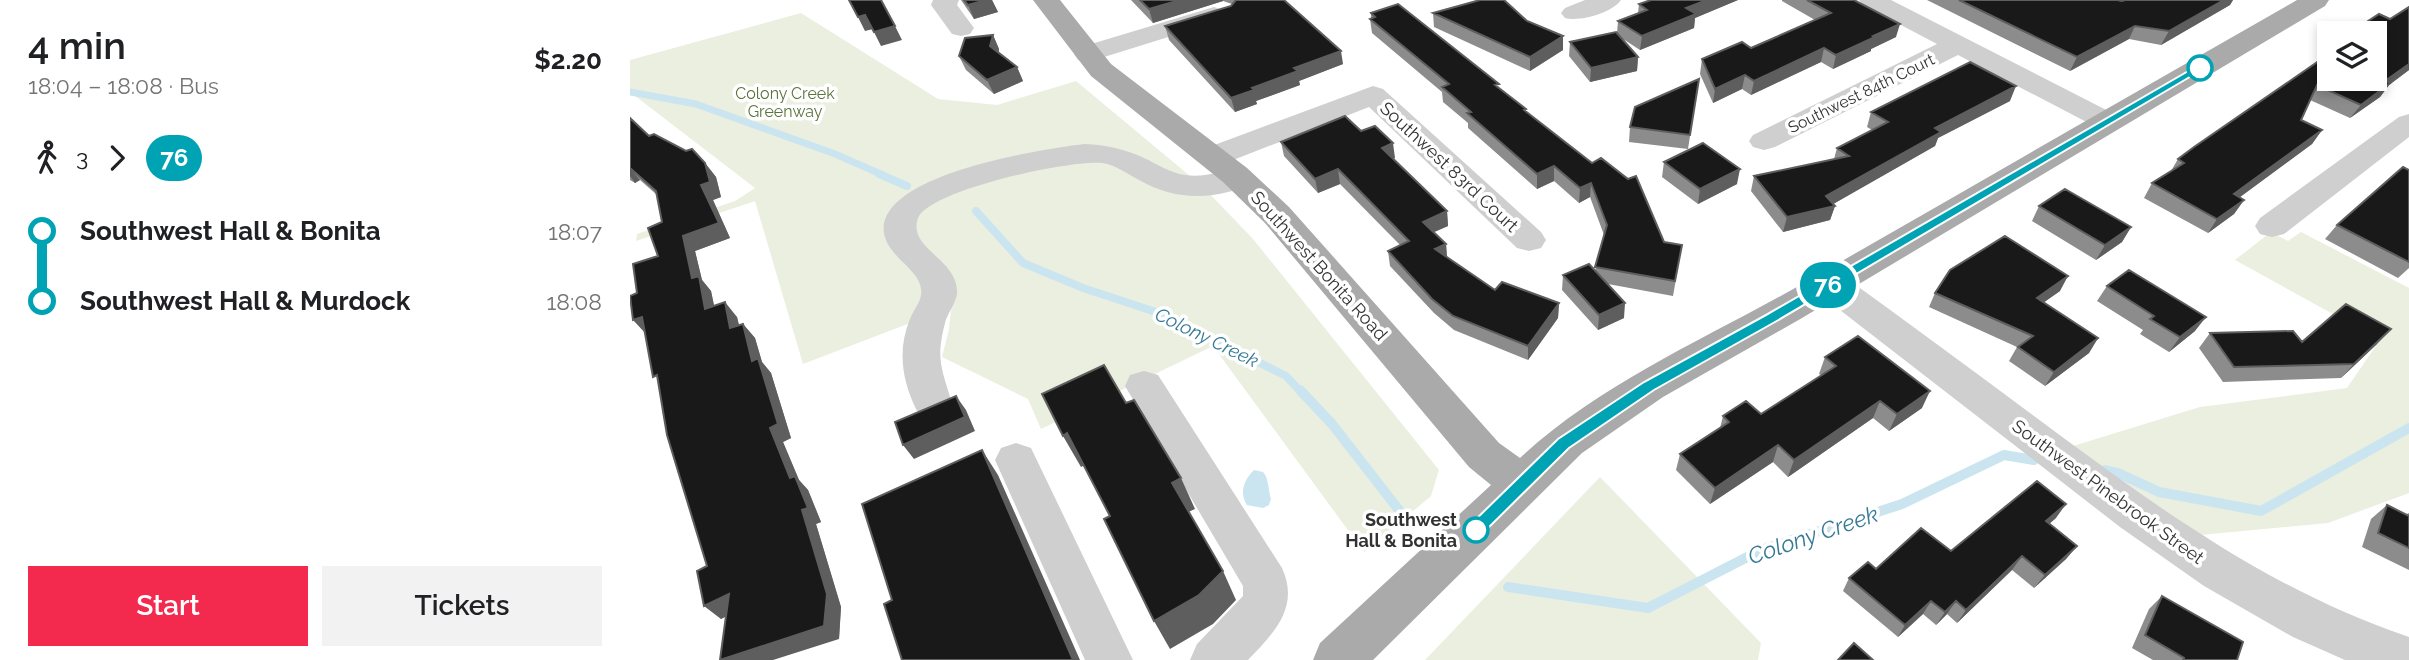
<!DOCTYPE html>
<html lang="en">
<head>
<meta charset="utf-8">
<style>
  :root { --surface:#fff; --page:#f2f2f2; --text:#202124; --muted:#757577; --accent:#f32a4e }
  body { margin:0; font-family:Raleway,sans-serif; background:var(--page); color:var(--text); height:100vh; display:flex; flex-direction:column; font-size:26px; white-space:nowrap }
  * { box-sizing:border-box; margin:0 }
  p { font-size:23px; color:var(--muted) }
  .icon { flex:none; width:38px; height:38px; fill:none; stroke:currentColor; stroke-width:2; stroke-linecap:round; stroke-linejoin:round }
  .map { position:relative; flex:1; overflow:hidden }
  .panel { display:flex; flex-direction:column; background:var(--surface); width:630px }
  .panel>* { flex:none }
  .badge { padding:0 14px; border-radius:23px; font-size:24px; line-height:46px }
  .tools { position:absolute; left:1687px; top:21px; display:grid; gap:14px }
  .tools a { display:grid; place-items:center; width:70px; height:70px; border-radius:0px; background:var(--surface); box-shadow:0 4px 10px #0003; font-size:35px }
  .map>.badge { position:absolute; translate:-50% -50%; box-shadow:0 0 0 4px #fff }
  .legs { display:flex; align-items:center; gap:10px; height:77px; padding:0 28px; font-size:23px }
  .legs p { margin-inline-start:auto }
  .summary { display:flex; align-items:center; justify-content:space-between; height:119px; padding:0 28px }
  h1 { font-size:38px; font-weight:600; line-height:52px }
  .button { display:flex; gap:14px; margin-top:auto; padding:14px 28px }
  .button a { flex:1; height:80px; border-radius:0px; background:var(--accent); color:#fff; font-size:28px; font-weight:600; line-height:80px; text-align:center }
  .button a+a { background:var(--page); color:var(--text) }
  ul { padding:0 28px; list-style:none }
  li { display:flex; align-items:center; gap:24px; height:70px; font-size:26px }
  li i { display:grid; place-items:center; width:10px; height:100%; margin:0 9px; background:currentColor }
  li i::after { content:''; width:18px; height:18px; margin:-9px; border:5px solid; border-radius:50%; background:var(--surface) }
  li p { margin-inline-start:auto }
  li:first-child i { background:linear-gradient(#0000 50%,currentColor 0) }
  li:last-child i { background:linear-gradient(currentColor 50%,#0000 0) }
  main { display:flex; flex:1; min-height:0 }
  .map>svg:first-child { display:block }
  .green { fill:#eaefe0 }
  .water { fill:#cbe5f0 }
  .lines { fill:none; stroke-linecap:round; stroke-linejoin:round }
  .stream-far2 { stroke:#cbe5f0; stroke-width:7 }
  .stream-far1 { stroke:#cbe5f0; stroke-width:8 }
  .stream { stroke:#cbe5f0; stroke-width:10 }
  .minor { fill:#cfcfcf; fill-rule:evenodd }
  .major { fill:#aaa; fill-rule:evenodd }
  .wall { fill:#8c8c8c }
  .shaded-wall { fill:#5e5e5e }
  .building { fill:#191919; stroke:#5e5e5e; stroke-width:2 }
  .line-1 { fill:#00a3b4; stroke:#fff; stroke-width:2 }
  .stop-1-dot { fill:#fff; stroke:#00a3b4; stroke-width:3.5 }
  .labels { text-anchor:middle; stroke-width:7; stroke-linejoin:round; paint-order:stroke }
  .far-park-label { font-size:16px; fill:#5a723b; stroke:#fff }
  .far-street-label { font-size:16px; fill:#323232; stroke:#fff }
  .street-label { font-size:18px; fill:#323232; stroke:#fff }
  .stop-label { font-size:18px; font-weight:bold; fill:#323232; stroke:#fff; text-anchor:end }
  .water-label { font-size:19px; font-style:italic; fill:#367a95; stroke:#fff }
  .near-water-label { font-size:23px; font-style:italic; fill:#367a95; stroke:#fff }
</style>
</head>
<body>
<main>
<section class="panel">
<div class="summary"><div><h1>4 min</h1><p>18:04 – 18:08 · Bus</p></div><b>$2.20</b></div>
<div class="legs"><svg class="icon" aria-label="walk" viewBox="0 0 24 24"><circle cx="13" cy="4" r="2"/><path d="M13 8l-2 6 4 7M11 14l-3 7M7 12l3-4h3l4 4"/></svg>3<svg class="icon" aria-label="forward" viewBox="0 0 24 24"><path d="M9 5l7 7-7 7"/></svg><b class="badge" style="background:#00a3b4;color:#fff">76</b></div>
<ul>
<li><i style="color:#00a3b4"></i><b>Southwest Hall &amp; Bonita</b><p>18:07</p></li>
<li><i style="color:#00a3b4"></i><b>Southwest Hall &amp; Murdock</b><p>18:08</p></li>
</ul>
<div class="button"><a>Start</a><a>Tickets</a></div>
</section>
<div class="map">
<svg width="1779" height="660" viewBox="0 0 1779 660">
  <rect width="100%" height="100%" fill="#fff"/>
  <path class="green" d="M171 13 308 99 367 105 446 81 566 181 457 146 269 207 255 238 300 289 288 320 173 364 125 201 6 241 7 234 105 201 125 188 0 92V60Z
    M466 159 502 174 529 189 578 192 623 239 809 470 801 496 734 552 583 346 411 429 398 399 312 357 319 329 324 282 286 251 280 217 291 205 341 186 428 161Z
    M1641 232 1658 241 1671 232 1779 288V493L1698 523 1570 535 1443 446 1570 407 1717 388 1750 340 1605 260Z
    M970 477 1131 643 1128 660H795Z"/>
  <path class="water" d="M624 470 633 472C639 478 638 490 641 499L639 505 633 508 617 505C609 492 614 480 624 470Z"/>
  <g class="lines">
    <path class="stream-far2" d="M0 92 66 104 205 154 253 175"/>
    <path class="stream-far1" d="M249 174 277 186
      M346 211 393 263 453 288 535 315 656 376 671 392"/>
    <path class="stream" d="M670 390 702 424 772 514
      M1475 470 1488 473 1529 492 1631 511 1779 428
      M878 587 1018 608 1131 550 1272 504 1374 455 1404 460"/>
    <path class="minor" d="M303 0H329L327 5 344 28 340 34 331 36 322 34 301 5Z
      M955 0H991C982 13 950 22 935 18L931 13 935 8Z
      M1229 0H1261L1488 116 1493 122 1488 128 1478 131 1468 128 1328 55 1145 147 1134 150 1123 147 1119 141 1123 135 1307 44 1233 5Z
      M584 7 593 10 597 15 593 20 458 62 448 60 444 54 448 48Z
      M743 86 753 89 911 232 916 240 911 248 899 251 887 248 739 107 593 164 582 166 571 164 567 157 571 150Z
      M1779 114V137L1654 234 1642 237 1630 234 1625 226 1630 218 1769 117Z
      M455 144C476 145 495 149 514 158 527 164 540 173 555 175 579 179 600 166 620 171L625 178C618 188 609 189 598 192 568 200 537 196 511 181 499 175 486 165 472 163 442 159 299 190 288 218 277 250 329 258 327 294 326 303 317 314 315 323 306 358 311 367 321 400L315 411 301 415 287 411C272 381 267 350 280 319 283 311 290 303 291 295 295 271 258 259 254 233 246 174 413 149 455 144Z
      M1200 272 1212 275C1287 329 1361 384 1435 439 1545 520 1649 593 1779 637V660H1715L1663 637 1574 586 1490 527 1188 293 1182 284 1188 275Z
      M514 371 528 375 652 568C670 607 644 633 618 660H560L567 644 613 596V586L495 386 500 375Z
      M386 443 401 448 503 660H455L365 460 371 448Z"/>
    <path class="major" d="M403 0H430L481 64 617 168 659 207 869 443 890 458C970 384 1071 341 1165 288 1332 192 1499 96 1667 0H1699L1695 6 1172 318 1033 397 952 453 743 660H683L690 643 861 485 839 467 635 223 593 182 461 76Z"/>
  </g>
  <path class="wall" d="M331 0H362L368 12 344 19Z
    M501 0H654L713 64 669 81 670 85 626 101 627 104 605 112 539 40 535 26 601 6 602 4 593 1 523 23Z
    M1021 0H1108L1065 18 1064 28 1010 50 990 37 1008 57 1007 71 960 82 939 56 940 42 987 33 988 21 1008 13 1009 4Z
    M1152 0H1224L1266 37 1241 49V51L1203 69 1191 62 1121 95 1112 89 1083 103 1070 74 1072 59 1121 48 1185 20 1152 1Z
    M1297 0H1487L1492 1 1495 0H1603L1600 5 1531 45 1499 39 1440 71Z
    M741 13 869 88 896 109V112L1034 242 1052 245 1043 296 978 284 994 318 968 330 932 290 933 275 965 271 974 235 960 197 949 203 924 181 907 189 838 128V123L813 102 812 92 742 33 740 19 741 18Z
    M803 13 897 21 933 50 900 71 804 27Z
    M1760 19 1779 70 1759 85 1750 97 1720 118 1680 100 1671 120 1692 130 1682 144 1609 197 1614 200 1604 214 1578 233 1514 198 1522 183 1541 171 1548 159 1685 64 1694 50 1699 47V79Z
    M363 35 369 49V52L387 67 393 81 364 94 336 70 329 56Z
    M1069 79 1058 149 999 142 1000 127Z
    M1380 101 1308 138 1305 146 1203 204 1205 206 1200 220 1153 232 1121 191 1124 176 1204 159 1207 148 1242 130 1237 127 1241 112Z
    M0 118 19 136 75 163 86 177 91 197 83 200 100 238 65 251 72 280 81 291 84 306 107 317 109 325 113 324 125 338 132 362 141 373 161 438 153 442 169 480 178 490 191 522 186 524 211 607 209 639 96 616 91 619 29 383 7 293 28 256 32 222 27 195 10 180 5 183 0 180Z
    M731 131 765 158 763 159 817 211 818 226 804 232 816 244 817 257 865 290 929 303 928 318 898 360 824 330 804 313 760 266 758 251 770 245 710 184 688 193 654 156 651 142Z
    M1034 162 1107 184 1068 204 1032 177Z
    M1779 170V268L1768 278 1695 239 1707 225Z
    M1409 206 1501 227 1492 242 1466 260 1402 221Z
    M1477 286 1565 331 1539 352 1510 334 1513 330 1467 301Z
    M1430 291 1414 302 1468 338 1459 353 1415 386 1379 361 1387 347 1299 307 1305 293Z
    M1580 333 1672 342 1747 344 1711 378 1593 382 1569 348Z
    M1195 357 1292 408 1259 431 1243 418 1158 477 1143 462 1080 504 1046 470 1050 454 1090 428 1093 416 1131 414 1191 375 1189 374Z
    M1757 505 1777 514 1779 513V570L1732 547 1741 519Z
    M1426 518 1419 524 1447 546 1436 559 1404 588 1382 570 1327 623 1317 614 1306 625 1293 614 1268 637 1213 591 1219 578 1246 569 1321 551Z
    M1532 596 1607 660H1523L1502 648 1519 609Z"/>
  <path class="shaded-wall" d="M356 0H362L368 12 344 19 338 5Z
    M550 0H593V1L523 23 519 9Z
    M1077 0H1108L1065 18 1064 28 1010 50 1012 36 1056 8Z
    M1594 0H1603L1600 5 1531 45 1539 31Z
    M235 15 243 29 235 31 228 17Z
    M1270 24 1266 37 1241 49V51L1203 69 1206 55Z
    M265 26 272 40 251 46 244 32Z
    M1505 26 1499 39 1440 71 1447 57Z
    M363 35 369 49 366 60 360 46Z
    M933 36V50L900 71V57Z
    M1194 48 1191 62 1121 95 1124 81Z
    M711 51 713 64 669 81 670 85 626 101 627 104 605 112 601 98 664 68Z
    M1008 57 1007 71 960 82 961 68Z
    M1779 64V70L1759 85 1750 97 1720 118 1731 105 1755 81Z
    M387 67 393 81 364 94 357 80Z
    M1115 75 1112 89 1083 103 1085 89Z
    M1386 86 1380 101 1308 138 1305 146 1198 207 1205 206 1200 220 1153 232 1157 217 1196 196 1305 128Z
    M1692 130 1682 144 1594 209 1604 194Z
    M763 143 765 158 754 163 752 148Z
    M75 163 86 177 91 197 83 200 100 238 65 251 72 280 81 291 88 324 75 309 62 278 53 236 71 185Z
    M924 166V181L907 189V174Z
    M0 168 10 180 5 183 0 176Z
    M708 169 710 184 688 193 685 179Z
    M1110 169 1107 184 1068 204 1070 189Z
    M961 183 960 197 949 203 950 188Z
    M1614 200 1604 214 1578 233 1587 219Z
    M817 211 818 226 795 236 793 222Z
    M1501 227 1492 242 1466 260 1475 245Z
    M816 244 817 258 805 249Z
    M1438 276 1430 291 1399 313 1407 298Z
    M95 302 107 317 113 343 100 328Z
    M929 303 928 318 898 360V346Z
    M995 303 994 318 968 330 969 315Z
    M12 317 17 335 3 320Z
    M1576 317 1565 331 1539 352 1550 337Z
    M113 324 125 338 132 362 141 373 161 438 153 442 169 480 178 490 191 522 186 524 211 607 209 639 143 660H90L172 510 140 428Z
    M1761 329 1747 344 1711 378 1724 364Z
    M1468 338 1459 353 1415 386 1424 372Z
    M1300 391 1292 408 1259 431 1267 414Z
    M326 396 336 410 345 431 284 459 273 445Z
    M1250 401 1243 418 1158 477 1164 460Z
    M437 433 455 465 451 467 433 436Z
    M1148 445 1143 462 1080 504 1085 488Z
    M352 450 368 475 450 660H443Z
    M551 478 565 509 556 513 542 483Z
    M1436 504 1426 518 1406 535 1416 521Z
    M1447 546 1436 559 1404 588 1415 575Z
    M1392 556 1382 570 1327 623 1336 610Z
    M593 571 606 600 583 624 540 649 524 621Z
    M99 594 115 607 91 619 74 606Z
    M1301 601 1293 614 1268 637 1275 625Z
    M1326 601 1317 614 1306 625 1315 612Z"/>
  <path class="building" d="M219 0H251L265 26 244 32 235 15 228 17Z
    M334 0H356L338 5Z
    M510 0H550L519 9Z
    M606 0H654L711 51 664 68 668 71 622 88 624 90 601 98 535 26 601 6Z
    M850 0H874L897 21 933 36 900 57 803 13Z
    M1021 0H1077L1056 8 1066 14 1012 36 988 21 1017 10 1009 4Z
    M1177 0H1224L1270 24 1243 36 1245 37 1206 55 1194 48 1124 81 1115 75 1085 89 1072 59 1112 42 1121 48 1201 13Z
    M1329 0H1487L1492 1 1495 0H1594L1539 31 1505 26 1447 57Z
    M768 4 869 84 865 85 896 109 894 110 962 163 971 158 998 179 1006 176 1034 242 1052 245 1045 281 965 267 977 225 961 183 950 188 924 166 907 174 837 113 841 112 812 87 819 84 740 19 745 17 741 13Z
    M1779 7V64L1755 81 1760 83 1731 105 1687 85 1671 120 1692 130 1604 194 1614 200 1587 219 1522 183 1554 163 1548 159 1564 147 1699 54V79H1745V33H1720L1749 14 1760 19Z
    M986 32 1008 57 961 68 940 42Z
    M363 35 360 46 387 67 357 80 329 56 335 38Z
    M1340 62 1386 86 1305 128 1311 132 1196 196 1205 206 1157 217 1124 176 1219 156 1207 148 1258 122 1241 112Z
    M1069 79 1060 135 1000 127 1005 107Z
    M715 116 731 131 745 126 763 143 752 148 817 211 793 222 816 244 805 249 865 290 872 282 929 303 898 346 823 316 802 299 758 251 779 241 708 169 685 179 651 142Z
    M0 118 19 136 24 134 56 151 62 149 75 163 80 182 71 185 89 223 53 236 62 278 69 276 75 309 95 302 100 328 113 324 122 361 128 358 148 424 140 428 160 478 165 476 178 508 172 510 197 594 194 626 90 660 99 594 74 606 67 571 77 566 37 435 27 375 23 377 12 317 3 320 0 296 7 293 3 264 28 256 18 228 32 222 26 191 0 168Z
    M1073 143 1110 169 1070 189 1034 162Z
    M1773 167 1779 170V262L1707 225Z
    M1435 189 1501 227 1475 245 1409 206Z
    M1375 236 1438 276 1407 298 1468 338 1424 372 1388 347 1403 336 1305 293 1320 270Z
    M959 264 995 303 969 315 933 275Z
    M1499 270 1576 317 1550 337 1520 319 1524 316 1477 286Z
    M1716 304 1761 329 1724 364 1604 367 1580 333 1663 331 1672 342Z
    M1228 336 1300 391 1267 414 1250 401 1164 460 1148 445 1085 488 1050 454 1099 422 1093 416 1116 401 1131 414 1206 366 1195 357Z
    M474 365 496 403 504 400 551 478 542 483 593 571 569 595 524 621 474 519 480 516 437 433 433 436 412 394Z
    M326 396 335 417 273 445 265 422Z
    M352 450 443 660H272L254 604 262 600 232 504Z
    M1407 481 1436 504 1416 521 1447 546 1415 575 1392 556 1336 610 1326 601 1315 612 1301 601 1275 625 1219 578 1238 562 1246 569 1291 528 1321 551Z
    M1757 505 1779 516V548L1748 533Z
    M1532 596 1613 642 1607 660H1553L1554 658 1515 635Z
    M1224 643 1243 660H1208Z"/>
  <path class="line-1" d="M1567 66 1575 68 1145 322 1024 390 939 448 851 535H840L838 530 840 525 928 439 1014 382 1136 315Z"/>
  <g class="stop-1-dot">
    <circle cx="1570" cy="68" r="12"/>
    <circle cx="846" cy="530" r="12"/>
  </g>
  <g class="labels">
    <g class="far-park-label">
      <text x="155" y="99">Colony Creek<tspan x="155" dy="18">Greenway</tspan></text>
    </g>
    <g class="far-street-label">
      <text transform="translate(1231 93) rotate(-26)" y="6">Southwest 84th Court</text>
    </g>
    <g class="street-label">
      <text transform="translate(819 167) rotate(43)" y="6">Southwest 83rd Court</text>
      <text transform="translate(689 266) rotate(48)" y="6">Southwest Bonita Road</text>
      <text transform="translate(1478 492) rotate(36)" y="6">Southwest Pinebrook Street</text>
    </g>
    <g class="stop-label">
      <text x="827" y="526">Southwest<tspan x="827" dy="21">Hall &amp; Bonita</tspan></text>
    </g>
    <g class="water-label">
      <text transform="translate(577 337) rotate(26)" y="7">Colony Creek</text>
    </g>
    <g class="near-water-label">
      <text transform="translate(1183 535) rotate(-19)" y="8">Colony Creek</text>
    </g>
  </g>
</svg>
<div class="tools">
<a><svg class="icon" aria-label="layers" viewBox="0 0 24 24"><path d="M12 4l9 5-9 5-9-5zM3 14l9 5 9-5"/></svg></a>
</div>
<b class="badge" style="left:1198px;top:285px;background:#00a3b4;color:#fff">76</b>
</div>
</main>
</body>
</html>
